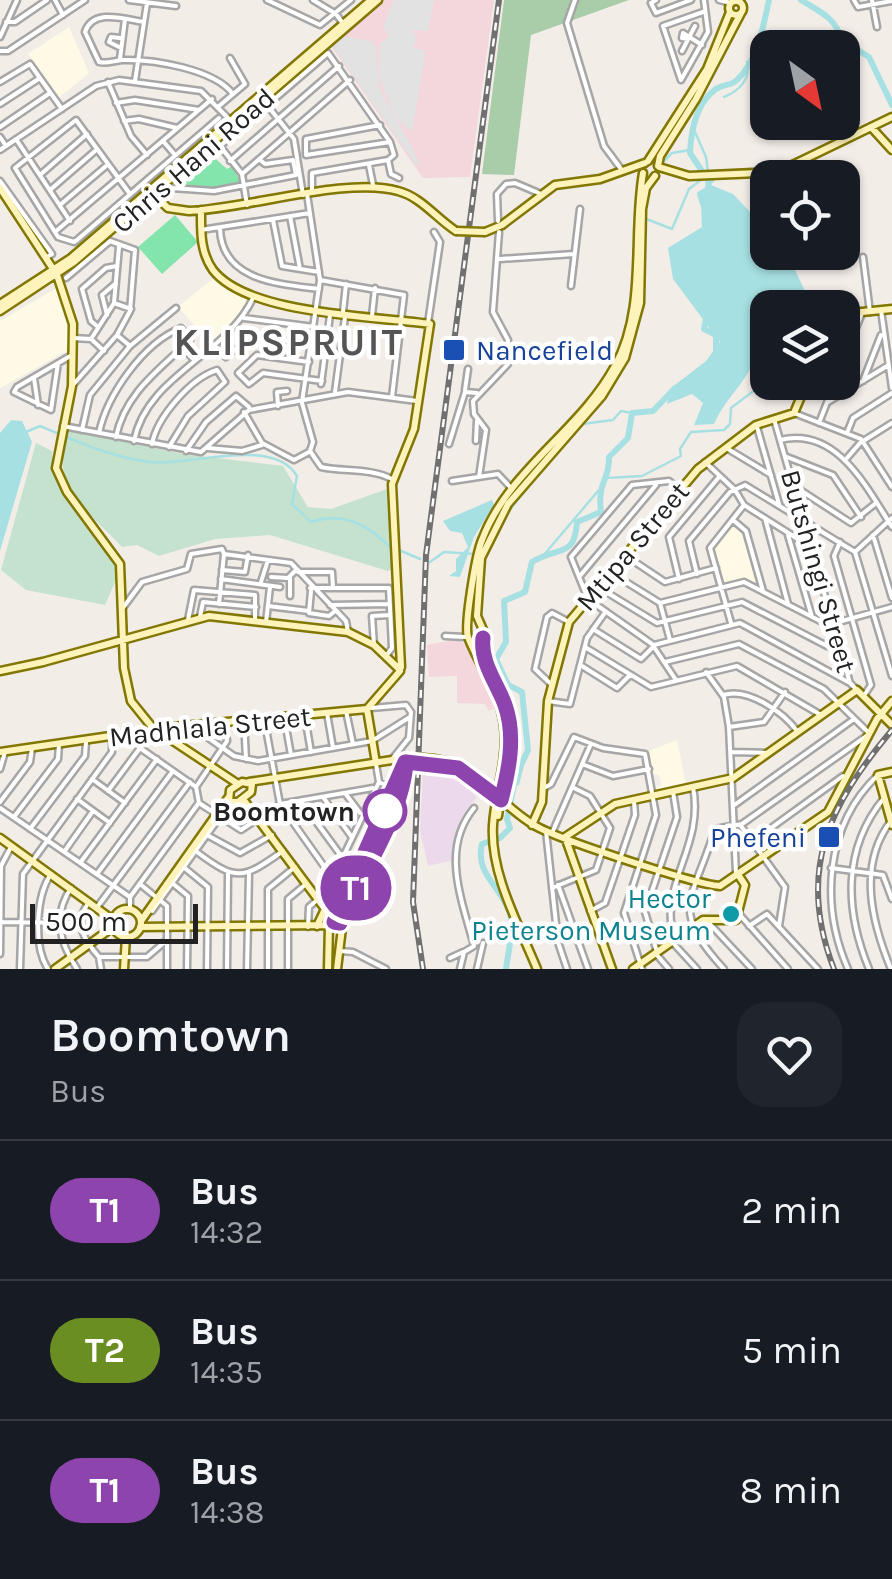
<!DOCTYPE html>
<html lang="en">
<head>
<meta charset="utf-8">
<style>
  :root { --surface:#171b24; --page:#20242c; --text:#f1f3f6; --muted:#9ea1a6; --line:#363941 }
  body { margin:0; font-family:Karla,sans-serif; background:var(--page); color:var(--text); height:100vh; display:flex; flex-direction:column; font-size:38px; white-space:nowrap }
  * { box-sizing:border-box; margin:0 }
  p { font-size:32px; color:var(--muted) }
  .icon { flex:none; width:55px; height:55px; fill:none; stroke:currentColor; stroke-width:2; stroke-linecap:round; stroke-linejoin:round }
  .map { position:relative; height:969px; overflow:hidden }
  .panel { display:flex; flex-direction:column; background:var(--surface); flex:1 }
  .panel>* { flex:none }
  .badge { padding:0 20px; border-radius:32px; font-size:35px; line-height:65px }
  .needle { width:65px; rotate:147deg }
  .fabs { position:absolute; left:750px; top:30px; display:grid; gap:20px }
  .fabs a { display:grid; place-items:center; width:110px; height:110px; border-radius:20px; background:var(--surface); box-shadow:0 2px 8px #0004; font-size:50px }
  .scale { position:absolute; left:30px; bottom:25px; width:168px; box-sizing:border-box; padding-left:10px; border:5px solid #222; border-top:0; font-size:28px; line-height:35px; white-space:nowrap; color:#222; -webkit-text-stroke:8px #fff; paint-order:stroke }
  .map>.badge { position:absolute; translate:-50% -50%; box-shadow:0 0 0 5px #fff }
  .round { display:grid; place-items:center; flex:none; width:105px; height:105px; border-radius:30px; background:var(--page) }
  .overview { display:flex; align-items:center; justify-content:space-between; height:170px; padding:0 50px }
  h1 { font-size:48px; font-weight:600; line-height:75px }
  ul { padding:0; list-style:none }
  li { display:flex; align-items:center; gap:30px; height:140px; padding:0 50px; border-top:2px solid var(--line) }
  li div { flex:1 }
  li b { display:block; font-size:38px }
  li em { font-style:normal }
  li .badge { min-width:110px; font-weight:700; text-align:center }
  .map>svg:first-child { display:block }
  .commercial { fill:#f3d7dc }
  .industrial { fill:#ecdaec }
  .education { fill:#fffae5 }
  .wetland { fill:#c4e2ce }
  .cemetery { fill:#a9cda8 }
  .pitch { fill:#83e5ac }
  .parking { fill:#e2e2e2 }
  .water { fill:#a7e0e2 }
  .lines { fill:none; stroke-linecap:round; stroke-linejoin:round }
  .stream { stroke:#a7e0e2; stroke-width:2.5 }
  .river { stroke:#a7e0e2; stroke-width:6 }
  .street-casing { stroke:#a6a6a6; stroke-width:9 }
  .secondary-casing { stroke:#827700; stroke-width:11 }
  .street { stroke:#fff; stroke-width:4 }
  .secondary { stroke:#fef4bb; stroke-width:6 }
  .rail-casing { stroke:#707070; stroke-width:6 }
  .rail { stroke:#fff; stroke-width:2.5; stroke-dasharray:8; stroke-linecap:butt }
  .secondary-bridge-casing { stroke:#827700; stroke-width:11; stroke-linecap:butt }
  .secondary-bridge { stroke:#fef4bb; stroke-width:6 }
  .line-casing { stroke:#fff; stroke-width:22 }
  .line { stroke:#8e44ad; stroke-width:15 }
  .transit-dot { fill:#1a4fb4; stroke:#fff; stroke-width:4 }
  .stop-dot { fill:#fff; stroke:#8e44ad; stroke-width:5 }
  .culture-dot { fill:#0f9aa8; stroke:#fff; stroke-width:4 }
  .labels { text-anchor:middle; stroke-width:9; stroke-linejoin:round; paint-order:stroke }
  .street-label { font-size:28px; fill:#222; stroke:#fff }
  .transit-label { font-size:28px; fill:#164399; stroke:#fff; text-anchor:start }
  .stop-label { font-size:28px; font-weight:bold; fill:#222; stroke:#fff; text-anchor:end }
  .culture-label { font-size:28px; fill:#0d838f; stroke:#fff; text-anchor:end }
  .district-label { font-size:38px; font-weight:bold; letter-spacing:2.5px; fill:#555; stroke:#fff }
</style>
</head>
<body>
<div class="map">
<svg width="892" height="969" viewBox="0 0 892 969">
  <rect width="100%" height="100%" fill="#f3ede8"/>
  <path class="commercial" d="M379 0H494L470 177 423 178 329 43Z
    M459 639 471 650 488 690 494 708 489 711 485 704 457 703V676L429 677 427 645Z"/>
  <path class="industrial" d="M448 766 471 778 479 794 462 817 454 860 428 866 420 830 423 768Z"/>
  <path class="education" d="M69 27 89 73 57 99 28 54Z
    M214 278 249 300 242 316 211 344 178 307Z
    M55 289 62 294 71 327 70 349 0 388V321Z
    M732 525 744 530 758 587 744 579 721 583 712 548Z
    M677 740 686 785 658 792 656 787 662 785 659 775 651 773 646 752Z"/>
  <path class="wetland" d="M67 430 184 454 283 466 308 507 331 509 390 488 394 568 388 571 270 535 215 539 159 556 137 545 122 547C82 504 51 492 67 430Z
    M36 443 52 451C51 508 101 524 118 575L105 605 26 590 1 570Z"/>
  <path class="cemetery" d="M504 0H629L531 35 514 175 482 174Z"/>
  <path class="pitch" d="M209 153 227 169 232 166 241 183 217 189 177 188 174 184Z
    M175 215 198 242 162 274 138 247Z"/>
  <path class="parking" d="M394 0H434L428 31 412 30 417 40 412 48 424 50 425 54 412 132 396 118 379 78 380 44 389 36 383 28Z
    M340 36 372 41 376 48 379 87 412 148 419 163 416 165 331 44Z"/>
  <path class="water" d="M706 183 733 194 767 230 768 252 787 253 804 289 805 307 768 308 767 369 754 362C743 385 724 401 714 424L694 425 703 403 692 394 667 404 671 388 706 361 720 342 673 279 668 248 702 227 701 205Z
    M11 420 22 421 32 442 0 551V433Z
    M492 500 494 505 474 537 460 577 449 576 456 571V559L468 547 462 533 450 531 443 521Z"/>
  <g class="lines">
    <path class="stream" d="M724 97C739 91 751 79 747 62
      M695 132 706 157 708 172
      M692 156 696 164
      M663 162 672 153 690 150
      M710 183 713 181
      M644 218 672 229 689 189 702 179V171
      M582 424 613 420 621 411 632 413
      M26 432 40 426C73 440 113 458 150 462 188 467 273 435 297 476L292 504 311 522C345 511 370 526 392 549
      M606 478 642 476 681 456 680 449 691 432 724 430 730 424 731 408 768 380
      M505 516 534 479
      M399 550 420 559
      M543 556 598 491
      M430 562 444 552 474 554
      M518 784 523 764"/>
    <path class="river" d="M801 0C820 12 835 17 842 40L869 57 892 105
      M702 171 690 153C691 130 696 103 716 89 723 84 731 86 737 80 758 60 763 27 769 0
      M703 204 700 194 709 189 708 178
      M706 319 704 329 716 335V353
      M506 969C508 954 514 928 510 914 503 888 474 874 482 844L500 838 510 828 507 819 516 776 528 750 522 692 508 685 496 659 506 642 504 601 525 592 532 562C559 546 575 558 577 522L601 512C597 480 610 481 609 457L628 438 632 413 653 411 675 388"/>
    <g class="street-casing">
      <path id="street" d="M55 0 63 15
        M129 0 176 6
        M267 0 320 25 351 0
        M313 0 336 14 344 25
        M575 0 567 23 604 146 621 169
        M656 0 651 3 656 13 691 0
        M719 0 731 3
        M854 0 858 7 892 1
        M872 0 877 27
        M703 12 663 26 681 80 708 32 704 0
        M6 22H15L47 0
        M144 22C124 19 93 8 85 32L99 62C107 64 113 61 122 60 153 59 214 69 233 94
        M0 37 17 0
        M120 38 111 37 109 42 121 48
        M688 39 682 38 683 33 702 45
        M0 51H8L85 0
        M682 51 695 26
        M120 59 125 19
        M135 81 147 3
        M0 82 30 64 62 109
        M108 82 131 136 147 155
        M116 103 135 100 199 110
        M0 104 40 78
        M267 105 294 139 303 195
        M219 106 245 84 230 58
        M124 121 139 119 177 128
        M380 125 306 139V155L390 142
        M0 127 50 93
        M0 137 6 146
        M16 139 70 221
        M163 141 175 155
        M0 150 96 86 119 80 201 91 231 121
        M388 160 391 174 399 178
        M230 161 339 66
        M369 165 373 185
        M242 174 350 80
        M40 175 87 134
        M0 181 52 254 47 257
        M50 190 95 151
        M312 190V173L388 160
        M130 194 76 120 15 168 58 237 74 242 77 240 219 118
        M164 195 172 188 214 191 296 175 293 160 265 164 259 159
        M60 205 106 166
        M247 205 242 174 220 146 328 53 390 142 394 155 388 160
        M290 216 300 269
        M273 220 282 266 319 272
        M498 221 497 194 506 184 515 183 541 194
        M220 229C222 281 279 284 319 289
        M201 230 310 213
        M55 232 212 99
        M863 257 870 312
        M500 259 574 254
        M66 278 110 241 135 250 130 311 117 335 72 386
        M320 280 404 295 392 397
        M571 286 580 209
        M114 303 131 309
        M881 310 892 388
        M343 312 346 284
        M107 315 102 295 116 283
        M372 316 375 288
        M244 318 314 327
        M428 323 440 242 434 232
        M98 327 91 321 82 289 106 268 117 266
        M117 335 130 346
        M73 338 91 339 104 351
        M91 339 114 303 119 247
        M214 345 226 357 253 336 310 344
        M183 347 195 361
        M309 362 257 355 238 373 249 384 263 373 322 381
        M58 363 51 410 14 392 17 387 72 355
        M842 363 862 313
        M34 378 38 405
        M863 381 881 335
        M321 384 330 315
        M465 390 468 369
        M335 392 345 317
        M302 402 320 280 307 194
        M828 402 887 366
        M302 403 313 442 310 451 321 467C346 472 370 468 392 479
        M278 406 277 392 287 391
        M244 412 262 443 294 460 309 452
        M794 413 861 439 892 487
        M774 419 850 683 857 690
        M819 423 835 382
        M63 426 201 452 249 410 348 392 417 401
        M757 427 779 504
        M82 430 90 395 130 346 176 308
        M99 433C107 395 143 343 181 328L190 340C159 370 125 393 116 437
        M847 433 853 418 892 393
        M780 440C837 426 867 488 892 527
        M134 441C147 375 227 355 253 298
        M476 441 477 421
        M152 444C157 417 191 378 217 370L225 382 188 416 169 447
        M449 444 465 392 477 393
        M208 448 242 451 262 445
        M728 449 771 475
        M186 451 206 422 236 396 249 407
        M787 457 833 475 861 517
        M847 458 860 443 892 423
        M705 462 735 490 744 505 809 546
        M479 477 486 430 474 414 473 401 508 364V340L493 312 499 232
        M452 481 498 474 512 489
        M794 486 851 523 876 503
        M765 518 788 604
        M733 520 746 531 763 591
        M788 535 812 617
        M873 535 892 598
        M840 542 834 556 871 685 863 697
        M855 552 892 676
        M855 552 892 518
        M626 556 665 582 716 568
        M222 570 245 572 248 555
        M298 572H332L333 588
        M610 572 660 603 744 582 828 625 892 607
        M697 574 689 541 730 492 745 485 855 552
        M271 577 288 578 296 570
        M579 577 656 485
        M221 579 280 587
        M679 579 669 537 719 477
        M261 582 268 560
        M598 587 657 623 742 602 827 646H839
        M310 588H389L392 648 387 655
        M311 591 309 613 329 616 335 611
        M290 596V577
        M660 603 670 640
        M219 604 224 554
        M330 605 390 604
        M268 606 309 611
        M122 609 142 582 187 569 191 554 222 549 224 554 291 563 346 621 348 632
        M200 617 203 602 256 607
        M188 620 194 590 255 595V620
        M266 622 270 587
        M731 623 710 548 744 505
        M593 629 641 659 654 646
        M445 636 465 637
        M374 645 372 616 390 615
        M654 645 740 623 850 683
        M585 647 651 687 737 666 821 715
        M665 662 739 644 824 689 869 733
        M582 666 617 688 630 675
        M706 672 724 697 729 727 736 873
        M676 680 652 644 588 599 571 557 632 485 669 481 680 490
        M552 685 535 669 547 617 552 613 569 622
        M723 695C748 687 783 712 798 732
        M548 701 570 704 587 638 604 614
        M371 708 406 705 411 712 409 738 393 758
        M346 711 353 744
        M327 713 333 748
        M284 716 291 755
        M305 717 311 752
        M264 718 280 804 333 879
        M244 720 246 759
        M225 724 227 741 196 787 199 803 241 830 280 804 373 788
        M190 725 234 756 258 761 372 741 410 717
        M729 727 764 722 785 692
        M140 748 196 787
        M730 752 769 753
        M376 764 379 782 394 789
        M582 764 613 776 649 769
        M0 769 5 752
        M92 779 125 803
        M544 788 551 784 574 737 603 748 645 754 656 815 624 913 642 969
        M108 791 140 748
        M345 793 360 813
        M323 797 351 836
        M77 799 110 823
        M301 801 342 857
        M0 802 30 762 32 748
        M733 806 854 719
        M0 808 130 897
        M14 817 58 759 59 744
        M891 821C857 865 872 923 891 969
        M741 826 785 887 779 926
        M30 829 85 756 86 742
        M546 831 558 942 567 969
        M552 833 590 746
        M207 835 240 853 272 835
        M753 841 843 776
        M64 852 93 811
        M197 852C237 882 243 879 283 851
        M80 863 157 759
        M181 865 208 887 207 969
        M831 868 883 875 892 899
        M97 874 173 771
        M171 882 188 896 187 969
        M331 882 350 890
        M140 884 167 906V969
        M558 885 588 969
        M71 888C52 916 60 943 77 969
        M552 888 596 870 610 828 590 796 572 787
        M314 895 331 882 379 782
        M130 897 198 804
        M87 905C74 925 85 941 99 957
        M98 906 190 782
        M130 909V897
        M152 911 219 818
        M590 911 605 903 635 815 634 801
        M740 915 788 969
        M0 922 81 923
        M709 923 752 969
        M749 926 767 914 818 969
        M308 927 309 907 317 900
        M675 940C656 886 705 848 693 787
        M673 943 697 969
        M340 951 353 952 386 969
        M657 952 645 912 677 817 673 792
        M0 954 1 866 11 847
        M656 954 669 969
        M99 957H147L167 940
        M99 957 101 969
        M450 958 463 952
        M20 969 23 874 112 752V736
        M48 969C33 946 36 896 51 874
        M227 969 228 874
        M247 969 249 874
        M268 969V889L295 867
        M288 969V899L306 884
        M460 969 464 952 474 946C462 900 440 849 474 808
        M477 969 483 943
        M724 969C668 908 693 901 715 829L742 824 868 735
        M848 969C820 905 825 825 878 775
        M869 969C845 911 842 849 884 798"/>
    </g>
    <g class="secondary-casing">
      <path id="secondary" d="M729 8a7 7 0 1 1 14 0a7 7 0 1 1-14 0Z
        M871 127 892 150
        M648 161 707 69 730 12
        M658 166 660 156 696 99 741 13
        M659 167 689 176 778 172 892 117
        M0 188 57 275 73 324 72 386 56 468 67 492 120 564 124 668 131 701 152 727 238 784
        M153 194 168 208 189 211C246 209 348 176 398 191 421 197 436 218 456 231
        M201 210C201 231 200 252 213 270 248 315 375 316 430 324L414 429 392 484 401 667
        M485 232 502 225 555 185 600 179 645 163
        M0 304 71 258 371 0
        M0 311 74 262 378 0
        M842 314 892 309
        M43 662 209 616 348 632 374 645 398 668
        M0 671 43 662
        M367 709 376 763
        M367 709 400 671
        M0 752 172 727 367 709
        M424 758C475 759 493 801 534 825 557 839 694 884 720 886L828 812 877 719 892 701
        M423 763 455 766
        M892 772 878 775 892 825
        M242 782 252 784 251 792 238 802H229L230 790Z
        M249 782 405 758
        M243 799 325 909 317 926
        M498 816 510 732 506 707 483 653 484 632 477 616 481 558 508 504 602 396 625 358 640 303 642 209 646 188 655 176
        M532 825 542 802 548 701 569 622 698 469 756 425 794 413 807 382
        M565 837 615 804 733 778 857 690 892 725
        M565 837 612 969
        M0 838 113 920
        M113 923a14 14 0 1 1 28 0a14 14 0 1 1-28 0Z
        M141 921 228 798
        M340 923 399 797 406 759
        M140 927 328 925
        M55 969 113 927
        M124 969 126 937
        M328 969 329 925 338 916 397 782 401 758
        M337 969 343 920
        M537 969C519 925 490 874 493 825 495 792 508 760 504 727 501 694 479 666 468 637 464 625 476 554 482 540 508 470 580 431 615 366 647 308 632 236 643 173
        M633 969 703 920H736L745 885 739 876"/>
    </g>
    <use href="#street" class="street"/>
    <use href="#secondary" class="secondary"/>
    <g class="rail-casing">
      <path id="rail" d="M423 969 413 902 426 555 499 0
        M834 969C796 871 829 805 892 730"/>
    </g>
    <use href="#rail" class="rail"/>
    <g class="secondary-bridge-casing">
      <path id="secondary-bridge" d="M456 231 485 232
        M408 758H424
        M408 763H423"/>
    </g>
    <use href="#secondary-bridge" class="secondary-bridge"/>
  </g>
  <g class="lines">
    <g class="line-casing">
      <path id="line" d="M405 762 334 922 340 923C361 874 403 815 406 762L458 768 501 800C509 770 516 736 505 705 497 683 480 662 483 638"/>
    </g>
    <use href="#line" class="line"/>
  </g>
  <g class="transit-dot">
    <rect x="442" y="338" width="24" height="24" rx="5"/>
    <rect x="817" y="825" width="24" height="24" rx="5"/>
  </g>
  <circle class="stop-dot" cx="385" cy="811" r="20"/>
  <circle class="culture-dot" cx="731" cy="914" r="10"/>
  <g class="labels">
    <g class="street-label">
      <text transform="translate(193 160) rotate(-41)" y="10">Chris Hani Road</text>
      <text transform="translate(632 546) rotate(-50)" y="10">Mtipa Street</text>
      <text transform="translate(819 571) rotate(74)" y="10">Butshingi Street</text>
      <text transform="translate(210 726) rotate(-6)" y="10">Madhlala Street</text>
    </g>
    <g class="transit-label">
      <text x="476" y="360">Nancefield</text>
      <text x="806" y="847" text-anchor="end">Phefeni</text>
    </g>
    <g class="stop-label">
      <text x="355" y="821">Boomtown</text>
    </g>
    <g class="culture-label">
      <text x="711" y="908">Hector<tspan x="711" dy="32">Pieterson Museum</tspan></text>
    </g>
    <g class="district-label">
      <text x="289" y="355">KLIPSPRUIT</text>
    </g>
  </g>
</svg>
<div class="fabs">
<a><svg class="needle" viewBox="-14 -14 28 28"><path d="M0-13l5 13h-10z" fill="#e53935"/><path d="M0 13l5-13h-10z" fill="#9ea1a6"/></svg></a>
<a><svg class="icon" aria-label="locate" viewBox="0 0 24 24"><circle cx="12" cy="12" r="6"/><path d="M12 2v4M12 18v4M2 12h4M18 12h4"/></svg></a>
<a><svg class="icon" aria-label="layers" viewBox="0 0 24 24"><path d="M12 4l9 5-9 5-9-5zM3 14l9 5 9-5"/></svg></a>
</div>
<div class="scale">500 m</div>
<b class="badge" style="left:356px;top:888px;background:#8e44ad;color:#fff">T1</b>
</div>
<section class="panel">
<div class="overview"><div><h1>Boomtown</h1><p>Bus</p></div><a class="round"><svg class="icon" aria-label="heart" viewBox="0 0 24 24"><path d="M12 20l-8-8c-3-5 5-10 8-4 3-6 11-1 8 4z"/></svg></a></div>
<ul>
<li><span class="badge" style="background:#8e44ad;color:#fff">T1</span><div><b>Bus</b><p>14:32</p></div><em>2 min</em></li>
<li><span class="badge" style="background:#6b8e23;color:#fff">T2</span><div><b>Bus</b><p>14:35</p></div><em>5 min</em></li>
<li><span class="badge" style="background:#8e44ad;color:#fff">T1</span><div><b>Bus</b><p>14:38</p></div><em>8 min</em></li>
</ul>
</section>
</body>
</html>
